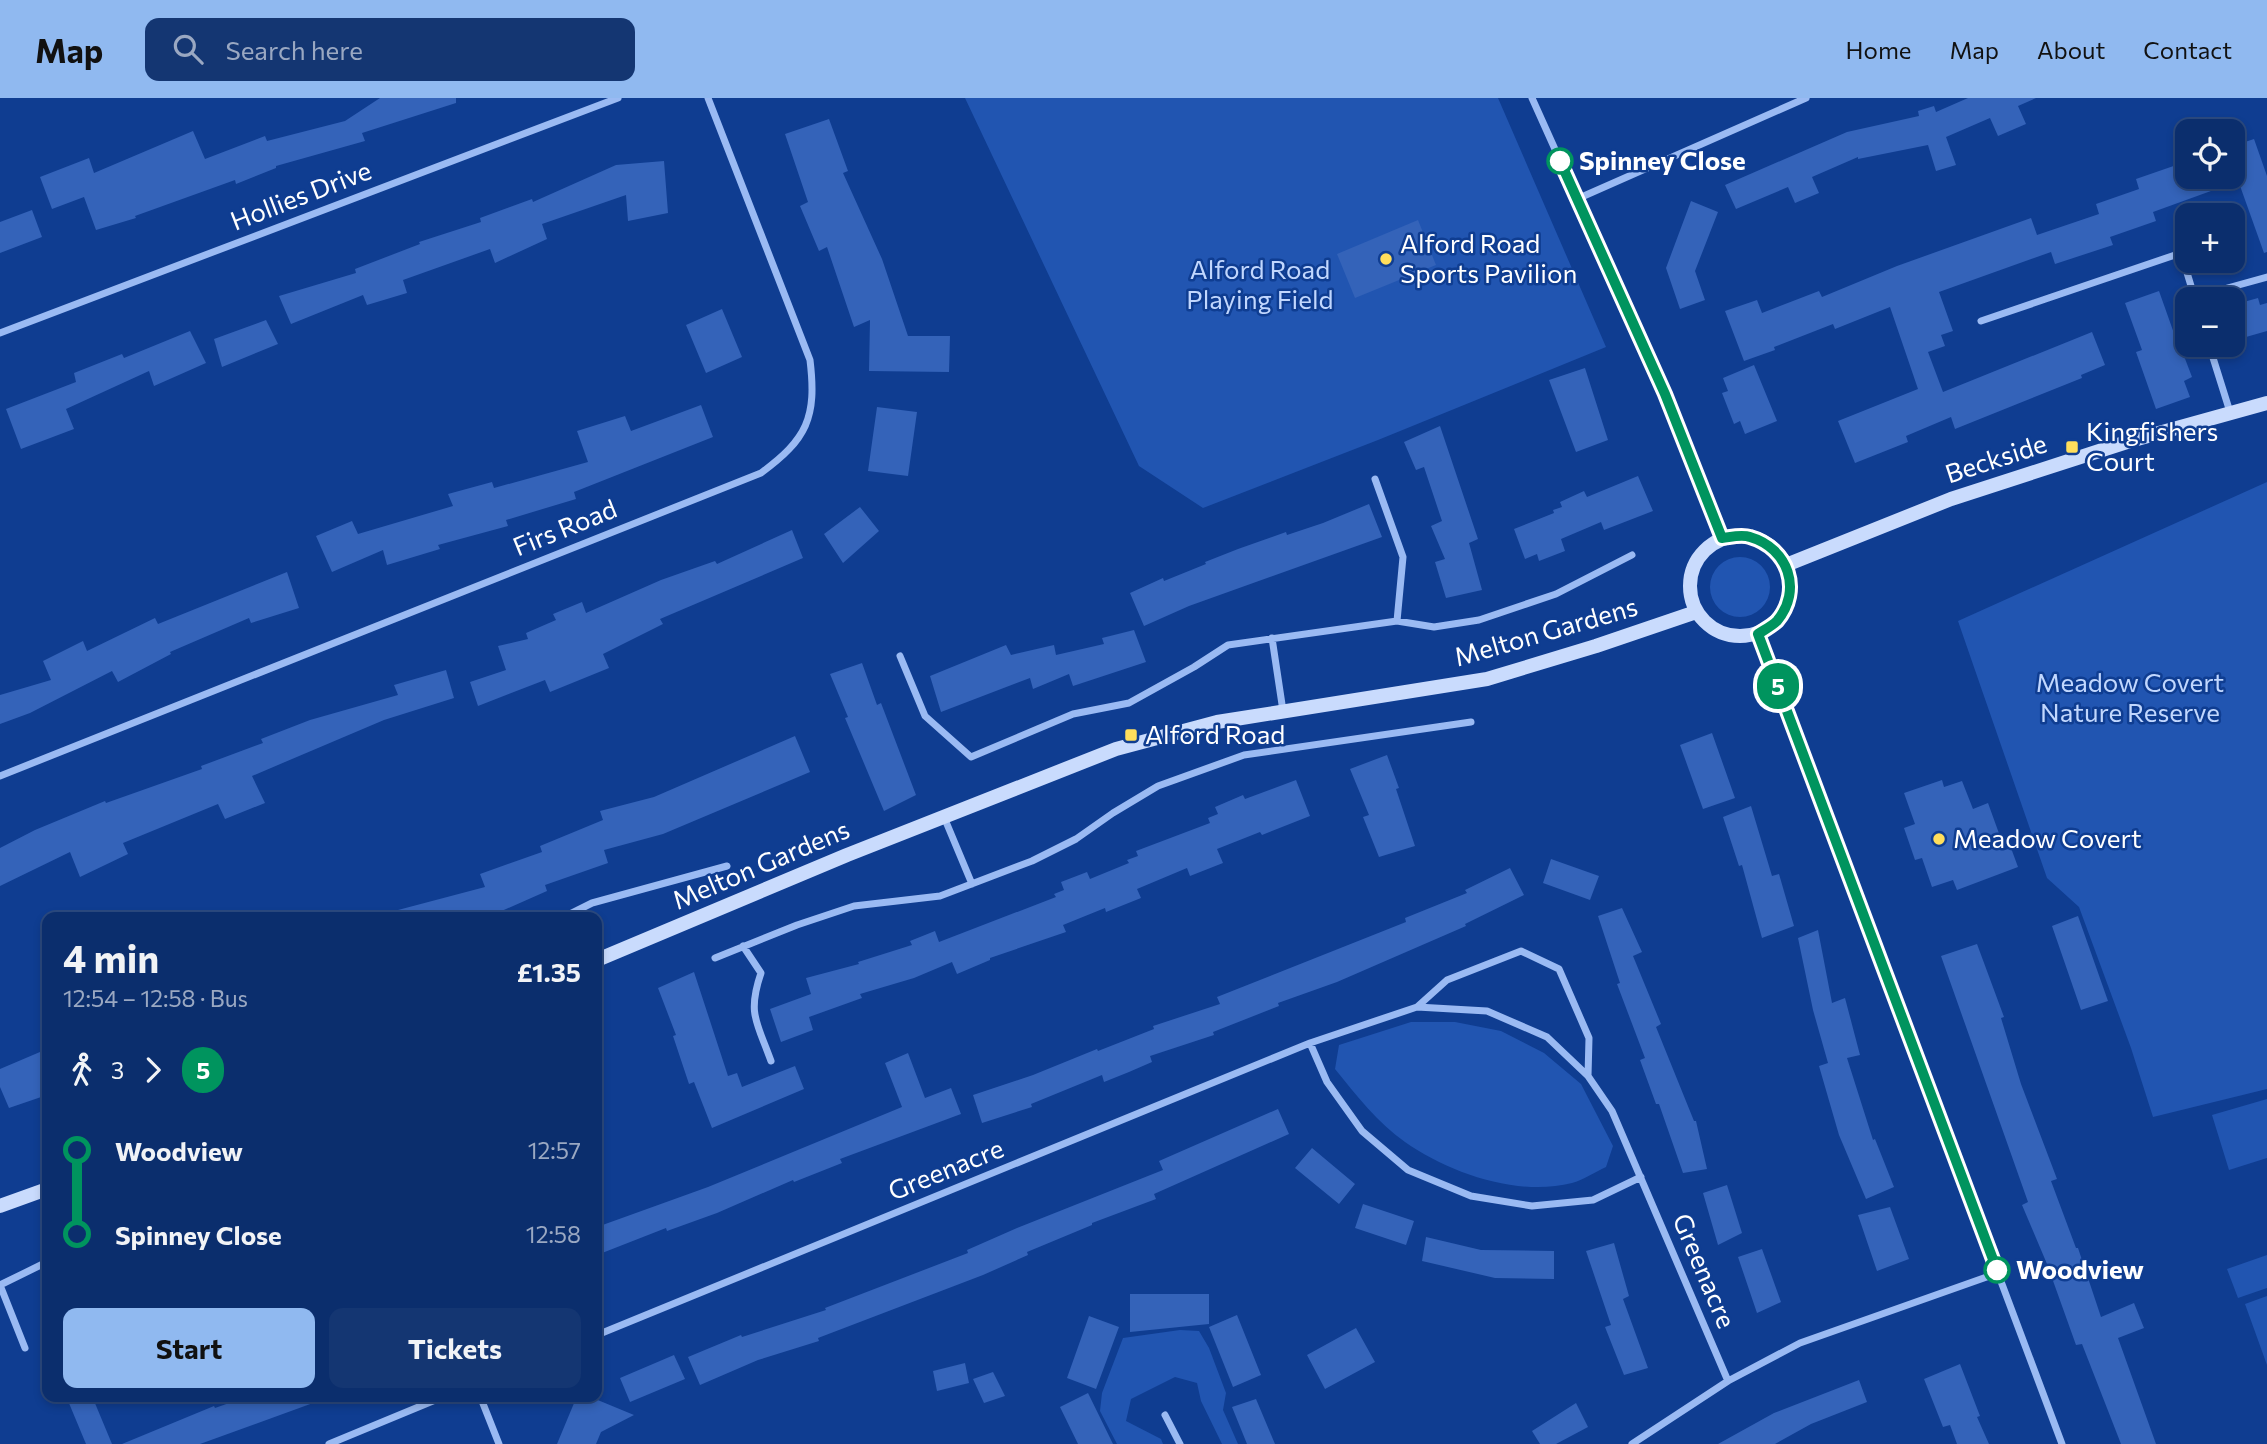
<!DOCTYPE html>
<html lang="en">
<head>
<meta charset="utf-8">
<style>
  :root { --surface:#0b2e6d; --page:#143672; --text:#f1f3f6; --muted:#9aa8c2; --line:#2b4a80; --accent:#90b9f0 }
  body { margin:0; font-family:Commissioner,sans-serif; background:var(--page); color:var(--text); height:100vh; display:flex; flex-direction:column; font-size:26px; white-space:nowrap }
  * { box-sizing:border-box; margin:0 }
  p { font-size:23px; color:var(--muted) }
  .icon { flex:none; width:38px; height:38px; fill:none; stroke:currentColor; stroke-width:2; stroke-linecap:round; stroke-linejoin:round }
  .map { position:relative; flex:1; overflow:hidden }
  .details { position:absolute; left:42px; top:814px; width:560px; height:490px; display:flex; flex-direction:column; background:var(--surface); border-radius:14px; box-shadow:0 4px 10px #0003,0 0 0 2px var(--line) }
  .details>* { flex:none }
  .badge { padding:0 14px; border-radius:23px; font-size:24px; line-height:46px }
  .fabs { position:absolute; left:2175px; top:21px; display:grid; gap:14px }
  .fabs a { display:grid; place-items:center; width:70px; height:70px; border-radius:14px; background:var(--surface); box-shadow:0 4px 10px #0003,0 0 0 2px var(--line); font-size:35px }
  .map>.badge { position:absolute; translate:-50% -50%; box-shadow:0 0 0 4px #fff }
  .legs { display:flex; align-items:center; gap:10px; height:77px; padding:0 21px; font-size:23px }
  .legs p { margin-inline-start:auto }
  .head { display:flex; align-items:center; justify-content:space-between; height:119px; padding:0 21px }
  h1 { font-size:38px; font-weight:700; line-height:52px }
  .primary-button { display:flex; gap:14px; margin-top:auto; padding:14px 21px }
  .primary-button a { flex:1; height:80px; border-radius:14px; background:var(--accent); color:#111; font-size:28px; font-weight:700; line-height:80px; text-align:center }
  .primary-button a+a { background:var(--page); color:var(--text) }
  ul { padding:0 21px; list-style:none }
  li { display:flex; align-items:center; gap:24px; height:84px; font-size:26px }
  li i { display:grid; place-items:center; width:10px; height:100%; margin:0 9px; background:currentColor }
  li i::after { content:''; width:18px; height:18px; margin:-9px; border:5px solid; border-radius:50%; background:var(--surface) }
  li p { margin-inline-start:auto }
  li:first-child i { background:linear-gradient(#0000 50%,currentColor 0) }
  li:last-child i { background:linear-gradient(currentColor 50%,#0000 0) }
  header { display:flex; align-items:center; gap:42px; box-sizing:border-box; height:98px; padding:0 35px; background:var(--accent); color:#111 }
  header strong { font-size:33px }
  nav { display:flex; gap:38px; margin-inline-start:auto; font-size:24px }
  .search { width:490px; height:63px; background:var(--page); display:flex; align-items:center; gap:18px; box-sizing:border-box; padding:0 24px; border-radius:14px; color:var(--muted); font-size:26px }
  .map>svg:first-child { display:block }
  .green { fill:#2155b1 }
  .building { fill:#3463b9 }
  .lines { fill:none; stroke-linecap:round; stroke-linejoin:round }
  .street { stroke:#9abaf3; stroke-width:7 }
  .secondary { stroke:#c9dbfd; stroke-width:14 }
  .line-1-casing { stroke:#fff; stroke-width:16 }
  .line-1 { stroke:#00945e; stroke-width:10 }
  .stop-1-dot { fill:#fff; stroke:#00945e; stroke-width:3.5 }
  .poi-dot { fill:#ffde5c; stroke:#0f3d91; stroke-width:2.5 }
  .labels { text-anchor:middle; stroke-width:5; stroke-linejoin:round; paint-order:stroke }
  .stop-label { font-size:26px; font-weight:bold; fill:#fff; stroke:#0f3d91; text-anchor:start }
  .street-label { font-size:26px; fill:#fff; stroke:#0f3d91 }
  .poi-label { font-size:26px; fill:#fff; stroke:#0f3d91; text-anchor:start }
  .park-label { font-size:26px; fill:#c1d7fe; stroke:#0f3d91 }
</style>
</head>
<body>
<header>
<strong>Map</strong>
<div class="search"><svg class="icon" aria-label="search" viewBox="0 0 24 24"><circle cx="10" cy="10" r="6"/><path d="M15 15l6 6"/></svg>Search here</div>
<nav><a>Home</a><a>Map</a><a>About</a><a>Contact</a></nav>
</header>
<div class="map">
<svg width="2267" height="1346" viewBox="0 0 2267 1346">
  <rect width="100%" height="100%" fill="#0f3d91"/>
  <path class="green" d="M965 0H1498L1606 249 1378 342 1203 410 1139 368Z
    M2267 384V991L2153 1019 2131 950 2079 809 2047 780 1958 523Z
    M1710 489a30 30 0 1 1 60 0a30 30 0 1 1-60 0Z
    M1411 924H1455L1501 933 1544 955 1581 986 1613 1048 1606 1069C1595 1074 1583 1082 1572 1085 1518 1099 1449 1075 1405 1044 1378 1025 1356 997 1335 971L1339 947Z
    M2267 1001V1060L2229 1072 2212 1017Z
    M2267 1157V1190L2238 1200 2227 1171Z
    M2267 1198V1267L2245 1206Z
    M1180 1232 1199 1233 1209 1250 1226 1295 1223 1312 1238 1346H1222L1201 1303 1197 1285 1175 1279 1131 1301 1126 1323 1161 1341 1163 1346H1117L1100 1313 1102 1295 1123 1240Z"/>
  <path class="building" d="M380 0H456V5L362 35 365 43 276 68V70L236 86 235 82 135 118 136 120 96 132 84 99 52 111 40 79 89 60 94 75 193 33 205 61 265 38 267 43 345 23Z
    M1968 0H2036L2018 8 2026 26 1998 38 1990 20 1946 39 1956 67 1936 73 1928 47 1858 61V59L1812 79 1819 95 1795 105 1788 89 1736 111 1725 87 1847 34 1919 18 1918 13 1934 8 1936 14Z
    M829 21 848 73 843 75 882 161 908 238H950L949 274 869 273 870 222 854 229 827 149 819 153 800 108 808 104 785 36Z
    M2254 41 2267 78V154L2264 155 2239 85H2233L2153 114 2156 123 2110 139 2113 147 2055 166 2051 154 1939 194 1953 233 1941 237 1945 248 1928 254 1943 294 2092 234 2105 267 2081 277 2082 280 1955 331 1951 319 1906 338 1908 344 1855 365 1838 323 1918 291 1890 209 1835 231 1833 226 1774 249 1775 252 1744 263 1725 213 1757 202 1762 215 1819 193 1822 199 1897 168 2031 120 2037 137 2099 116 2096 106 2139 91 2136 81 2188 63V79H2233V48Z
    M664 63 668 115 628 123 626 97 542 126 547 141 495 165 490 151 403 182 407 195 367 207 363 197 291 226 279 198 356 175 355 171 420 146 419 144 481 124 480 120 532 101 533 104 616 67Z
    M1691 103 1718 114 1695 173 1705 202 1680 211 1666 170Z
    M32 112 42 139 0 155V124Z
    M1418 122 1436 167 1355 200 1337 156Z
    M2159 193 2182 258H2184L2192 279 2184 283 2190 299 2156 311 2136 254 2142 252 2125 205Z
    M2258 200 2260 207 2267 205V233L2239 241 2233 221V207Z
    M722 211 742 259 706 275 686 227Z
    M266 222 278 246 222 269 214 241Z
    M190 233 206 265 154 288 149 273 66 311 74 331 21 351 6 311 76 284 74 275 122 256 124 260Z
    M1754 267 1777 323 1745 336 1740 323 1734 326 1722 295 1728 293 1723 280Z
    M1585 270 1608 342 1576 354 1549 282Z
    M701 307 713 339 574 394 576 401 506 422 508 428 438 447 440 451 387 467 383 452 332 474 316 438 352 423 358 436 453 408 448 396 492 384 494 390 588 364 577 333 625 318 631 333Z
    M877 309 917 314 908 378 868 373Z
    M1440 328 1478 441 1469 445 1482 492 1446 500 1435 464 1445 461 1431 428 1442 423 1424 369 1416 372 1404 344Z
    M1638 378 1653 413 1604 432 1601 424 1561 441 1565 453 1539 463 1537 456 1525 461 1514 431 1554 415 1553 412 1562 409 1560 404 1584 393 1587 399Z
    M1369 406 1382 439 1189 508 1144 528 1130 495 1163 480 1164 483 1206 466 1205 464 1238 451 1286 434 1287 437 1323 425Z
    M860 409 879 433 843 465 824 436Z
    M792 432 803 460 660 521 663 526 603 556 609 570 550 594 545 582 478 608 470 584 506 572 498 548 528 541 526 535 556 522 553 516 582 504 586 515 661 482 715 463 717 466Z
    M287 474 299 510 251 525 249 520 170 554 171 556 118 584 112 573 30 615 0 626V597L51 582 43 563 83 543 87 553 155 520 158 526Z
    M1134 532 1146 564 1073 588 1069 576 1033 591 1030 580 941 614 930 578 1006 547 1011 557 1054 547 1056 557 1104 546 1102 540Z
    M862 565 877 607 881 605 916 697 884 713 845 620 848 619 830 576Z
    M446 572 454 600 384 622 252 678 265 705 225 721 218 706 123 745 128 756 80 779 70 754 0 788V750L35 732 105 703 106 705 202 671 201 668 263 645 261 641 310 622 398 597 394 587Z
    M1712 635 1735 700 1703 711 1680 647Z
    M795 638 810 674 663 736 604 752 608 765 545 787 547 793 488 819H399L398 812 485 789 480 776 542 754 540 748 603 722 600 713 654 699Z
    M1387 657 1399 690 1396 691 1415 748 1379 759 1363 719 1369 717 1350 671Z
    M1296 682 1310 718 1262 737 1260 734 1217 751 1223 765 1190 778 1187 770 1137 791 1141 800 1106 814 1105 810 1063 827 1066 834 990 860V862L957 876 952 864 914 880 860 896 862 900 809 919 813 932 781 944 770 911 811 896 806 880 859 866 858 864 912 847 910 843 935 833 939 844 1056 799 1054 796 1064 792 1061 784 1087 774 1090 781 1129 765 1127 762 1138 758 1136 753 1210 725 1208 720 1218 716 1215 709 1243 697 1245 701Z
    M1942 682 1944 689 1962 683 1973 711 1988 705 2005 752 2011 750 2018 769 1957 792 1953 782 1932 789 1922 760 1915 762 1904 730 1915 726 1904 695Z
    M1751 708 1772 778 1779 776 1794 828 1762 840 1742 767 1739 768 1723 719Z
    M1551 761 1599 778 1590 802 1543 785Z
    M1510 770 1524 797 1465 826 1466 828 1337 884 1278 905 1279 908 1213 934 1214 937 1150 958 1152 964 1129 974 1104 984 1102 977 1031 1006 1032 1009 982 1025 973 997 1033 977 1097 951 1098 953 1154 931 1153 928 1220 906 1217 899 1406 824 1405 820 1467 795 1465 792Z
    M1622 810 1642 854 1633 858 1661 926 1656 929 1694 1023H1696L1707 1071 1683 1075 1659 1006H1656L1640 962 1645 960 1617 886 1620 885 1598 818Z
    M2078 818 2108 903 2081 912 2052 828Z
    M1818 832 1832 905 1845 900 1860 957 1847 960 1873 1042 1875 1041 1894 1089 1866 1101 1839 1037 1819 968 1828 965 1813 912 1798 840Z
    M1977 846 2004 919 2001 920 2021 986 2057 1081 2051 1083 2076 1150H2078L2101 1219 2134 1205 2144 1230 2118 1240 2156 1346H2121L2082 1246 2076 1247 2047 1166 2022 1107 2028 1104 1941 858Z
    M694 874 728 978 737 975 742 989 795 968 804 991 712 1030 694 984 689 986 673 938 676 937 658 890Z
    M47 951V997L9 1010 0 989V971Z
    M908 955 925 1000 951 990 961 1016 840 1061 842 1065 794 1084 793 1082 717 1115 667 1133 666 1130 597 1157V1129L708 1089 902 1009 885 965Z
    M1278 1011 1289 1036 1154 1096 1156 1101 1092 1125V1127L1027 1154 1028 1157 983 1177 818 1240 819 1243 758 1262 700 1287 688 1259 741 1237 742 1239 826 1212 825 1210 968 1155 967 1152 1017 1130 1163 1072 1159 1063Z
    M1312 1050 1355 1086 1339 1106 1295 1070Z
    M1727 1087 1742 1135 1718 1147 1703 1095Z
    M1363 1106 1414 1123 1406 1147 1355 1130Z
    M1890 1109 1909 1161 1877 1173 1858 1117Z
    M1426 1139 1481 1152 1554 1153V1181L1495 1180 1422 1163Z
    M1614 1145 1629 1198 1623 1201 1648 1270 1624 1277 1605 1229 1611 1227 1586 1153Z
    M1762 1151 1781 1204 1757 1215 1738 1159Z
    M1130 1196H1209V1226L1130 1234Z
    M1237 1217 1261 1277 1233 1289 1209 1229Z
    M1089 1218 1119 1229 1096 1291 1067 1280Z
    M1356 1230 1375 1264 1325 1291 1307 1257Z
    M674 1257 685 1281 630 1304 620 1280Z
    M965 1265 969 1285 937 1293 933 1273Z
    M1960 1266 1980 1318 1977 1319 1989 1346H1957L1950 1327 1943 1329 1924 1281Z
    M993 1274 1005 1298 984 1305 973 1281Z
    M1859 1282 1867 1304 1811 1326 1775 1346H1718L1774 1315Z
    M1088 1295 1113 1346H1078L1060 1309Z
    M66 1298H92L112 1346H86Z
    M249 1298H323L324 1301 200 1346H122L214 1308 215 1310Z
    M577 1298H588L634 1317 601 1334 596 1346H557Z
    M1256 1301 1275 1346H1247L1232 1309Z
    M1576 1305 1588 1329 1556 1346H1540L1532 1333Z"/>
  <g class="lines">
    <path class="street" d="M1532 0 1665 296 1722 440
      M1577 101 1806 0
      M2195 199 2267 179
      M1981 223 2181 155 2195 201
      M0 235 618 0
      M2209 247 2230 314
      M1375 381 1403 459 1397 523
      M1758 536 2062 1346
      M1272 540 1283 613
      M900 558 925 618 971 659 1073 616 1129 605 1194 569 1228 547 1397 523 1434 529 1479 522 1556 496 1632 457
      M0 678 761 375C807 341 817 320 810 262L708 0
      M944 719 972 786
      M564 819 592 805 727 768
      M743 848 761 875C747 916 757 924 771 963
      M715 860 797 827 854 808 940 798 1032 763 1076 741 1113 715 1158 688 1244 657 1471 624
      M1417 909 1447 882 1521 853 1559 871 1589 940 1588 978
      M1310 945 1327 984 1362 1033 1408 1072 1471 1098 1532 1108 1593 1102 1641 1079
      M0 1187 25 1250
      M0 1187 47 1164
      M597 1237 1310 945 1417 909 1487 913 1547 939 1588 978 1612 1013 1728 1283
      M480 1298 499 1346
      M1165 1317 1180 1346
      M329 1346 445 1298
      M1632 1346 1728 1283 1800 1245 1998 1175"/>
    <path class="secondary" d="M1690 488a50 50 0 1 1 100 0a50 50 0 1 1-100 0Z
      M1786 467 1951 401 2130 343 2267 305
      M597 862 847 757 1116 651 1217 624 1487 581 1596 548 1696 514
      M0 1108 47 1091"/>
  </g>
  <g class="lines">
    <g class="line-1-casing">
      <path id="line-1" d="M1560 63 1665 296 1722 440C1731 439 1742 436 1750 439 1788 450 1803 492 1777 523 1772 528 1764 532 1758 536L1997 1172"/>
    </g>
    <use href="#line-1" class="line-1"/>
  </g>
  <g class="stop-1-dot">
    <circle cx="1560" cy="63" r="12"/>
    <circle cx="1997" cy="1172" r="12"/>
  </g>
  <g class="poi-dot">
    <circle cx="1386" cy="161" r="7"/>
    <rect x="2065" y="342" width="14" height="14" rx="3.5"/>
    <rect x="1124" y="630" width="14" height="14" rx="3.5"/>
    <circle cx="1939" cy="741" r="7"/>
  </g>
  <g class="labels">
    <g class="stop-label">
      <text x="1579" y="72">Spinney Close</text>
      <text x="2016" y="1181">Woodview</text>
    </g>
    <g class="street-label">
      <text transform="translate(301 98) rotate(-21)" y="9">Hollies Drive</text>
      <text transform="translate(1996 361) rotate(-18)" y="9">Beckside</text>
      <text transform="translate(565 430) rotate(-22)" y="9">Firs Road</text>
      <text transform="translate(1546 534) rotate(-16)" y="9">Melton Gardens</text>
      <text transform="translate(761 767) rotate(-23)" y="9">Melton Gardens</text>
      <text transform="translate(946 1072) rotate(-22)" y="9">Greenacre</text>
      <text transform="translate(1704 1173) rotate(67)" y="9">Greenacre</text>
    </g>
    <g class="poi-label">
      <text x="1400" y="155">Alford Road<tspan x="1400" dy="30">Sports Pavilion</tspan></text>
      <text x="2086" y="343">Kingfishers<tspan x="2086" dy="30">Court</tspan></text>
      <text x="1145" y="646">Alford Road</text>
      <text x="1953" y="750">Meadow Covert</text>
    </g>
    <g class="park-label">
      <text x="1260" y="181">Alford Road<tspan x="1260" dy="30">Playing Field</tspan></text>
      <text x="2130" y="594">Meadow Covert<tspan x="2130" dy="30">Nature Reserve</tspan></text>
    </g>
  </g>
</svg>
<div class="fabs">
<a><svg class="icon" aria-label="locate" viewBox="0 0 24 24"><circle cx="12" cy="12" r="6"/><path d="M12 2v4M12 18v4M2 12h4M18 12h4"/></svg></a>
<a>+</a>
<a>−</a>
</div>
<b class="badge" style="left:1778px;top:588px;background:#00945e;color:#fff">5</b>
<section class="details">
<div class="head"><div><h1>4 min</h1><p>12:54 – 12:58 · Bus</p></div><b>£1.35</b></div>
<div class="legs"><svg class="icon" aria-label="walk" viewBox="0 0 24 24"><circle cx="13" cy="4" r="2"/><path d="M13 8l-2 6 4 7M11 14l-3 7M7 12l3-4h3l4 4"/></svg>3<svg class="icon" aria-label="forward" viewBox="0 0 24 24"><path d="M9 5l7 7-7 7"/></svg><b class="badge" style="background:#00945e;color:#fff">5</b></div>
<ul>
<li><i style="color:#00945e"></i><b>Woodview</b><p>12:57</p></li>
<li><i style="color:#00945e"></i><b>Spinney Close</b><p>12:58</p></li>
</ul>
<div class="primary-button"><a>Start</a><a>Tickets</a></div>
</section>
</div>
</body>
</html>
